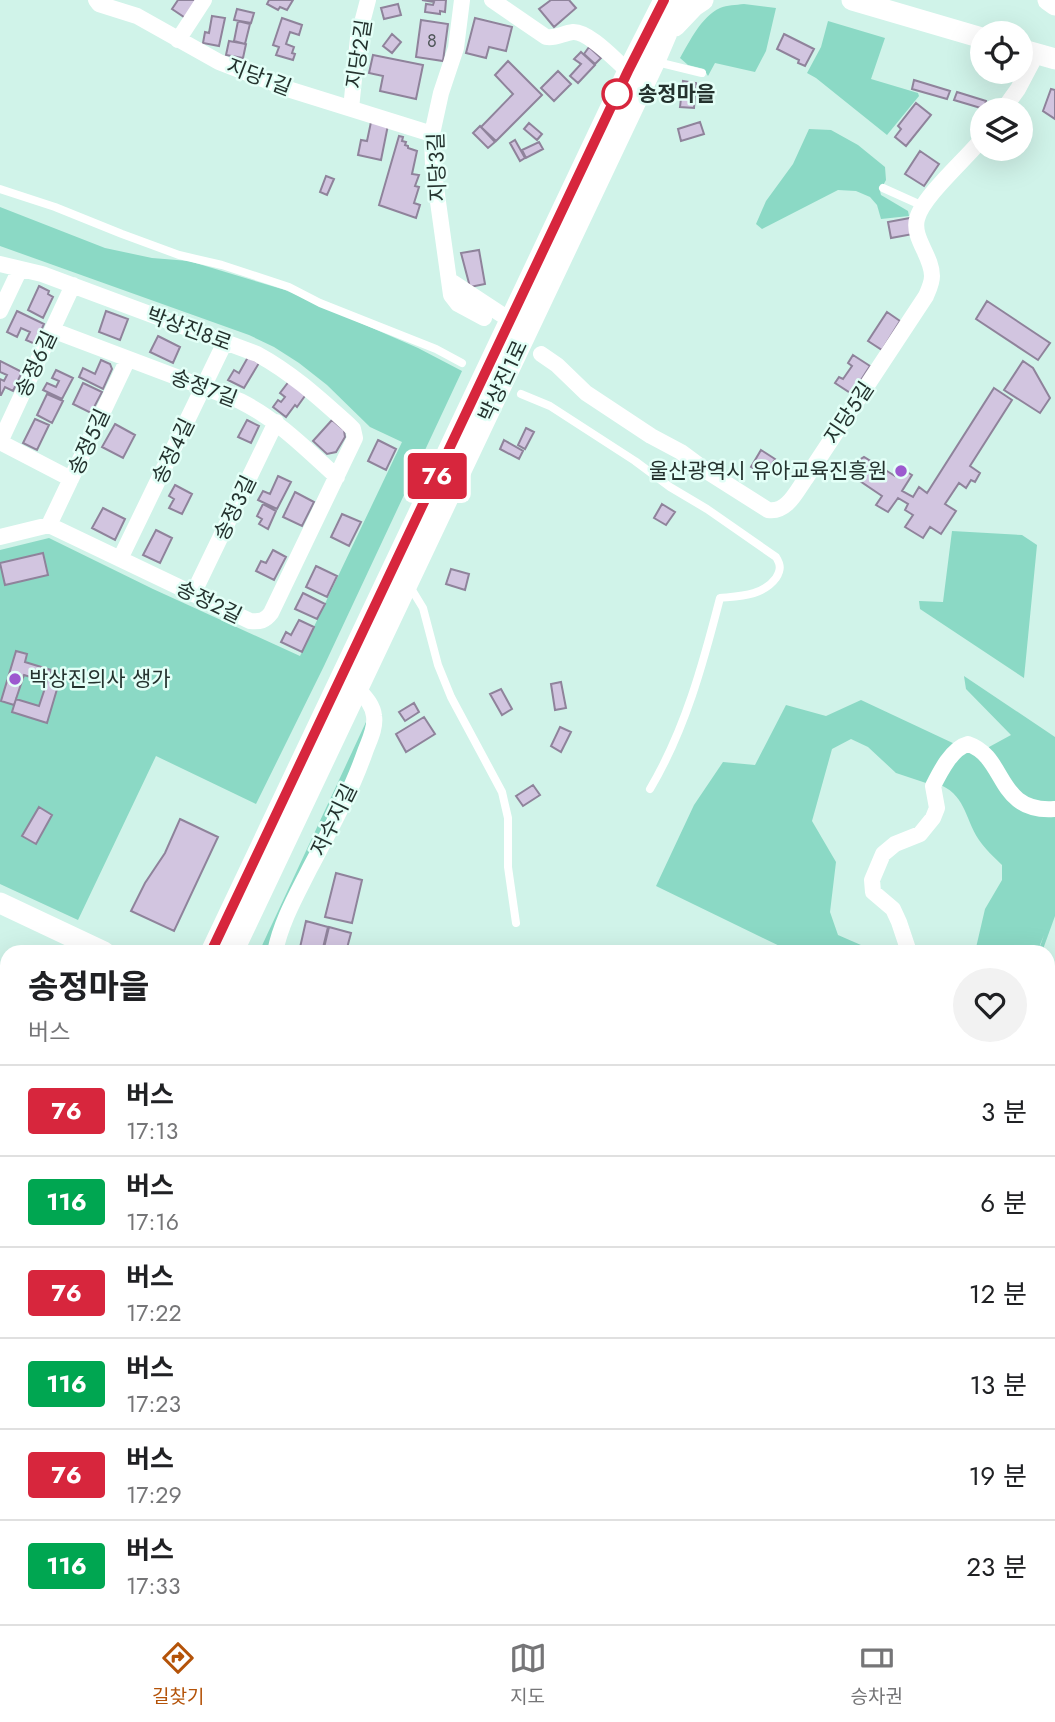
<!DOCTYPE html>
<html lang="ko">
<head>
<meta charset="utf-8">
<style>
  :root { --surface:#fff; --page:#f2f2f2; --text:#202124; --muted:#757577; --line:#e0e0e0; --accent:#b45309 }
  body { margin:0; font-family:Jost,"Noto Sans KR",sans-serif; background:var(--page); color:var(--text); height:100vh; display:flex; flex-direction:column; font-size:26px; white-space:nowrap }
  * { box-sizing:border-box; margin:0 }
  p { font-size:23px; color:var(--muted) }
  .icon { flex:none; width:38px; height:38px; fill:none; stroke:currentColor; stroke-width:2; stroke-linecap:round; stroke-linejoin:round }
  .map { position:relative; flex:1; overflow:hidden }
  .panel { position:absolute; left:0px; top:945px; width:1055px; height:679px; display:flex; flex-direction:column; background:var(--surface); border-radius:21px 21px 0 0; box-shadow:0 7px 28px #0002 }
  .panel>* { flex:none }
  .badge { padding:0 14px; border-radius:5px; font-size:24px; line-height:46px }
  .fabs { position:absolute; left:970px; top:21px; display:grid; gap:14px }
  .fabs a { display:grid; place-items:center; width:63px; height:63px; border-radius:50%; background:var(--surface); box-shadow:0 7px 28px #0002; font-size:35px }
  .map>.badge { position:absolute; translate:-50% -50%; box-shadow:0 0 0 4px #fff }
  .round { display:grid; place-items:center; flex:none; width:74px; height:74px; border-radius:37px; background:var(--page) }
  .summary { display:flex; align-items:center; justify-content:space-between; height:119px; padding:0 28px }
  h1 { font-size:33px; font-weight:700; line-height:52px }
  ul { padding:0; list-style:none }
  li { display:flex; align-items:center; gap:21px; height:91px; padding:0 28px; border-top:2px solid var(--line) }
  li div { flex:1 }
  li b { display:block; font-size:26px }
  li em { font-style:normal }
  li .badge { min-width:77px; font-weight:700; text-align:center }
  .dock { display:flex; justify-content:space-around; align-items:center; height:98px; border-top:2px solid var(--line); background:var(--surface); font-size:19px; color:var(--muted) }
  .dock a { display:grid; justify-items:center; gap:4px }
  .dock .selected { color:var(--accent) }
  .map>svg:first-child { display:block }
  .green { fill:#8bd9c5 }
  .lines { fill:none; stroke-linecap:round; stroke-linejoin:round }
  .stream { stroke:#12ab91; stroke-width:4.5 }
  .building { fill:#d2c5e0; stroke:#8f839b; stroke-width:2 }
  .lane { stroke:#fff; stroke-width:8 }
  .street { stroke:#fff; stroke-width:16 }
  .secondary { stroke:#fff; stroke-width:21 }
  .line-casing { stroke:#fff; stroke-width:16 }
  .line { stroke:#d7263d; stroke-width:10 }
  .stop-dot { fill:#fff; stroke:#d7263d; stroke-width:3.5 }
  .poi-dot { fill:#9c59cf; stroke:#e3fff7; stroke-width:2.5 }
  .labels { text-anchor:middle; stroke-width:5; stroke-linejoin:round; paint-order:stroke }
  .number-label { font-size:18px; fill:#50575a }
  .street-label { font-size:21px; fill:#24322e; stroke:#e3fff7 }
  .stop-label { font-size:21px; font-weight:bold; fill:#24322e; stroke:#e3fff7; text-anchor:start }
  .poi-label { font-size:21px; fill:#24322e; stroke:#e3fff7; text-anchor:end }
</style>
</head>
<body>
<div class="map">
<svg width="1055" height="1624" viewBox="0 0 1055 1624">
  <rect width="100%" height="100%" fill="#d0f3e9"/>
  <path class="green" d="M744 4 776 8 766 51 755 72 715 63 708 76 704 69 688 65 680 58C690 41 701 17 720 8 727 5 736 5 744 4Z
    M828 21 885 38 871 79 918 93 919 96 887 135 816 78 807 73 821 47Z
    M809 129 831 130 858 145 885 167 886 180 880 191 881 195 908 211 909 216 881 219 877 205 870 197 856 191 838 190 762 229 756 224 766 201 793 164Z
    M0 207 105 248 152 258 189 261 285 290 418 348 462 371 324 666 256 804 156 756 78 920 0 884V550L49 538 153 589 300 656 402 442 370 427 327 385 299 363 274 347 249 335 0 246Z
    M952 531 1022 535 1037 545 1024 678 920 609 919 601 943 602Z
    M964 676 1055 737V916L1042 952H1038L1044 935 1037 952H975L985 909 1002 880V865C994 857 985 849 979 840 964 817 966 794 936 783L962 750 978 753 1011 735 966 689Z
    M861 700 957 745 929 784 896 773 868 747 851 739 832 749 812 821 836 862 830 912 838 935 877 952H792L656 886 694 805 723 762 755 765 786 705 826 716Z
    M366 722V736L269 952H259Z
    M1055 1128V1220L1048 1232V1146Z
    M99 1617H219V1624H99Z
    M566 1617H683L681 1624H564Z"/>
  <g class="lines">
    <path class="stream" d="M1048 1004 1055 987
      M816 1624 819 1617"/>
  </g>
  <path class="building" d="M178 0H199L187 19 172 9Z
    M269 0H293L287 10 280 7 278 10 267 4Z
    M422 0H446L445 12 440 11V14L425 12 426 4 433 5 434 2Z
    M551 0H569L576 8 554 27 539 9Z
    M398 4 401 15 384 19 381 8Z
    M237 9 254 13 251 23 234 20Z
    M212 16 225 18 219 46 203 43 205 32 209 33Z
    M282 18 302 25 299 35 290 32 286 44 294 47 292 53 295 54 293 60 276 55 279 47 273 45Z
    M475 18 512 27 506 51 489 47 486 58 466 53Z
    M421 20 448 24 443 61 416 57Z
    M238 21 250 24 245 44 234 41Z
    M392 34 401 42 392 53 383 46Z
    M784 34 814 49 805 66 798 63 799 60 777 49Z
    M229 41 246 44 243 58 226 55Z
    M589 47 601 58 595 64 584 54Z
    M581 52 595 65 578 83 570 76 581 64 574 59Z
    M373 55 423 65 416 99 380 91 383 76 369 73Z
    M508 61 542 95 496 141 481 127 513 94 495 75Z
    M558 71 571 84 554 101 541 88Z
    M914 80 950 91 947 99 912 89Z
    M683 81 696 83 694 108 680 107Z
    M1051 89 1055 90V119L1043 111Z
    M957 92 986 101 984 109 954 100Z
    M916 103 931 115 906 146 895 137 901 129 898 126Z
    M371 122 388 125 381 160 358 155 361 140 367 141Z
    M700 122 704 134 681 141 678 129Z
    M529 123 542 134 537 140 524 129Z
    M480 126 495 142 488 148 473 133Z
    M399 136 403 137 402 141 406 142 405 145 408 146V148L417 151 412 174 419 175 415 186 419 187 414 203 420 205 416 218 379 205Z
    M515 140 525 158 520 161 510 143Z
    M539 142 543 149 526 158 522 150Z
    M920 151 939 164 924 186 905 174Z
    M326 176 334 179 327 195 320 192Z
    M910 218 913 234 891 238 888 222Z
    M479 250 485 284 470 287 461 253Z
    M39 286 49 291 48 294 53 297 43 318 28 310Z
    M987 301 1050 343 1038 360 976 319Z
    M17 311 44 324 35 344 26 340 30 332 21 328 17 337 7 332Z
    M106 311 128 319 120 340 99 332Z
    M887 312 900 321 882 350 868 341Z
    M158 336 180 347 173 363 150 352Z
    M853 355 870 366 852 394 835 383 839 377 843 379 852 366 848 363Z
    M248 357 259 363 244 388 228 380 234 370 239 373Z
    M101 360 110 364 112 369 103 389 79 377 83 368 95 374Z
    M0 361 22 372 13 391 5 387 1 395H0V379L4 381 7 375 0 372Z
    M1023 361 1033 368 1050 398 1040 413 1004 390Z
    M56 370 73 378 62 399 43 390 47 383 56 387 59 381 52 378Z
    M290 380 307 393 297 407 295 405 286 417 273 407 278 400 281 402 285 397 280 393Z
    M83 383 102 392 91 413 73 404Z
    M994 388 1012 400 970 466 980 473 975 482 971 480 966 488 959 483 945 504 956 511 941 534 930 527 923 538 905 527 913 515 905 510 908 504 898 498 888 512 876 505 882 496 854 477 851 471 853 464 864 457 895 476 900 468 912 475 902 491 913 497 919 487 927 493Z
    M47 394 63 401 52 423 37 415Z
    M35 419 49 425 37 450 23 443Z
    M247 420 259 426 251 443 238 437Z
    M332 420 344 430 345 437 336 452 327 454 313 441Z
    M115 424 135 435 123 458 102 447Z
    M526 428 534 432 525 449 518 445Z
    M378 440 396 449 386 470 368 461Z
    M504 440 523 451 519 459 500 449Z
    M761 450 775 459 765 475 751 467Z
    M278 476 291 482 277 509 258 500 263 491 270 494Z
    M175 485 192 494 182 514 169 508 174 499 169 496Z
    M295 492 314 502 302 526 283 517Z
    M263 504 276 511 268 529 259 524 262 519 257 516Z
    M662 504 675 512 666 525 654 518Z
    M103 508 125 519 115 540 92 528Z
    M342 514 361 522 349 546 331 537Z
    M156 530 172 538 160 563 143 555Z
    M273 550 286 557 274 580 256 571 261 561 266 563Z
    M43 553 48 575 5 585 0 563Z
    M316 566 337 576 327 597 306 587Z
    M451 569 469 574 465 590 446 584Z
    M303 593 325 604 317 619 295 609Z
    M299 620 314 627 302 652 281 642 286 632 291 635Z
    M16 651 27 654 25 662 51 670 47 682 24 675 14 705 1 701Z
    M49 676 60 679 47 723 12 712 16 699 39 706Z
    M561 682 566 708 555 710 551 684Z
    M501 689 512 709 502 715 490 694Z
    M414 703 419 712 405 721 399 712Z
    M424 717 435 734 406 752 396 734Z
    M560 727 571 732 561 752 551 746Z
    M533 785 540 795 523 806 516 796Z
    M39 807 52 815 36 844 22 836Z
    M180 819 218 837 174 931 131 911 145 883 165 853Z
    M336 873 362 880 352 923 325 917Z
    M306 921 328 927 322 952H299Z
    M329 927 351 933 346 952H323Z
    M7 1160V1206L3 1215 7 1217V1227L3 1236 7 1238V1246L2 1257 0 1256V1176Z"/>
  <g class="lines">
    <path class="lane" d="M657 62 702 73
      M883 188 923 206
      M0 189 55 207 122 234 179 255 222 265 289 287 320 303 436 349 462 363
      M521 394 550 406 635 461 670 487 707 509 776 557C781 565 781 570 776 578 763 596 739 596 720 598 703 664 685 730 650 789
      M409 585 423 608 438 665 451 697 502 792 508 818V867L516 923
      M1048 1282 1055 1263
      M766 1617 774 1619 778 1617"/>
    <path class="street" d="M96 0 99 4 137 16 219 62 291 90 432 134
      M462 0 456 48 441 93 432 134 433 166 451 295 458 304 484 318
      M492 0 546 37C556 39 563 33 573 32 589 31 616 61 628 71
      M178 40 204 0
      M351 109 358 38 368 0
      M1003 110 1018 89 1037 53
      M0 264 42 274 257 354C292 373 319 398 348 424L353 429 355 438 271 613C265 621 260 622 250 621L49 525 0 537
      M449 280 510 320
      M0 311 20 269
      M52 330 240 401C278 420 306 449 337 477
      M541 354 557 365 586 393 651 436 681 452 708 472 768 510C787 513 796 492 806 478L926 296C929 289 932 283 932 276 932 256 912 238 917 219 922 197 966 159 982 139
      M0 442 73 285
      M0 442 71 479
      M49 525 128 359
      M120 559 225 342
      M193 594 276 422
      M275 952C281 922 296 896 310 868 330 830 351 792 365 752 369 741 376 728 374 716 373 705 365 697 358 689
      M909 952 899 922 893 909 873 892 872 880 883 854 895 844 920 834 933 818 937 808 933 786C940 772 952 748 968 744 1007 757 996 813 1054 809
      M399 1617 407 1624
      M227 1624V1617
      M688 1624 690 1617"/>
    <path class="secondary" d="M852 0 982 38
      M1048 0 1055 5
      M675 26 694 6 703 0
      M1020 49 1055 59
      M0 903 104 952
      M211 952 628 71 664 0
      M233 952 655 61 681 0
      M1048 1122 1055 1103
      M56 1624 57 1617
      M77 1624V1617
      M870 1624 872 1617"/>
  </g>
  <g class="lines">
    <g class="line-casing">
      <path id="line" d="M211 952 628 71 664 0"/>
    </g>
    <use href="#line" class="line"/>
  </g>
  <circle class="stop-dot" cx="617" cy="94" r="14"/>
  <g class="poi-dot">
    <circle cx="901" cy="471" r="7"/>
    <circle cx="15" cy="679" r="7"/>
  </g>
  <g class="labels">
    <g class="number-label">
      <text x="432" y="47">8</text>
    </g>
    <g class="street-label">
      <text transform="translate(359 54) rotate(-81)" y="7">지당2길</text>
      <text transform="translate(259 77) rotate(21)" y="7">지당1길</text>
      <text transform="translate(437 167) rotate(-92)" y="7">지당3길</text>
      <text transform="translate(189 329) rotate(20)" y="7">박상진8로</text>
      <text transform="translate(36 364) rotate(-65)" y="7">송정6길</text>
      <text transform="translate(503 381) rotate(-65)" y="7">박상진1로</text>
      <text transform="translate(204 388) rotate(21)" y="7">송정7길</text>
      <text transform="translate(849 413) rotate(-56)" y="7">지당5길</text>
      <text transform="translate(89 442) rotate(-65)" y="7">송정5길</text>
      <text transform="translate(173 451) rotate(-64)" y="7">송정4길</text>
      <text transform="translate(235 508) rotate(-64)" y="7">송정3길</text>
      <text transform="translate(209 602) rotate(26)" y="7">송정2길</text>
      <text transform="translate(334 820) rotate(-64)" y="7">저수지길</text>
    </g>
    <g class="stop-label">
      <text x="638" y="101">송정마을</text>
    </g>
    <g class="poi-label">
      <text x="887" y="478">울산광역시 유아교육진흥원</text>
      <text x="29" y="686" text-anchor="start">박상진의사 생가</text>
    </g>
  </g>
</svg>
<div class="fabs">
<a><svg class="icon" aria-label="locate" viewBox="0 0 24 24"><circle cx="12" cy="12" r="6"/><path d="M12 2v4M12 18v4M2 12h4M18 12h4"/></svg></a>
<a><svg class="icon" aria-label="layers" viewBox="0 0 24 24"><path d="M12 4l9 5-9 5-9-5zM3 14l9 5 9-5"/></svg></a>
</div>
<b class="badge" style="left:437px;top:476px;background:#d7263d;color:#fff">76</b>
<section class="panel">
<div class="summary"><div><h1>송정마을</h1><p>버스</p></div><a class="round"><svg class="icon" aria-label="heart" viewBox="0 0 24 24"><path d="M12 20l-8-8c-3-5 5-10 8-4 3-6 11-1 8 4z"/></svg></a></div>
<ul>
<li><span class="badge" style="background:#d7263d;color:#fff">76</span><div><b>버스</b><p>17:13</p></div><em>3 분</em></li>
<li><span class="badge" style="background:#00a651;color:#fff">116</span><div><b>버스</b><p>17:16</p></div><em>6 분</em></li>
<li><span class="badge" style="background:#d7263d;color:#fff">76</span><div><b>버스</b><p>17:22</p></div><em>12 분</em></li>
<li><span class="badge" style="background:#00a651;color:#fff">116</span><div><b>버스</b><p>17:23</p></div><em>13 분</em></li>
<li><span class="badge" style="background:#d7263d;color:#fff">76</span><div><b>버스</b><p>17:29</p></div><em>19 분</em></li>
<li><span class="badge" style="background:#00a651;color:#fff">116</span><div><b>버스</b><p>17:33</p></div><em>23 분</em></li>
</ul>
</section>
</div>
<nav class="dock">
<a class="selected"><svg class="icon" aria-label="directions" viewBox="0 0 24 24"><path d="M12 3l9 9-9 9-9-9zM9 14v-3h6M13 9l2 2-2 2"/></svg>길찾기</a>
<a><svg class="icon" aria-label="map" viewBox="0 0 24 24"><path d="M3 6l6-2 6 2 6-2v14l-6 2-6-2-6 2zM9 4v14M15 6v14"/></svg>지도</a>
<a><svg class="icon" aria-label="tickets" viewBox="0 0 24 24"><path d="M3 7h18v10H3zM15 7v10"/></svg>승차권</a>
</nav>
</body>
</html>
